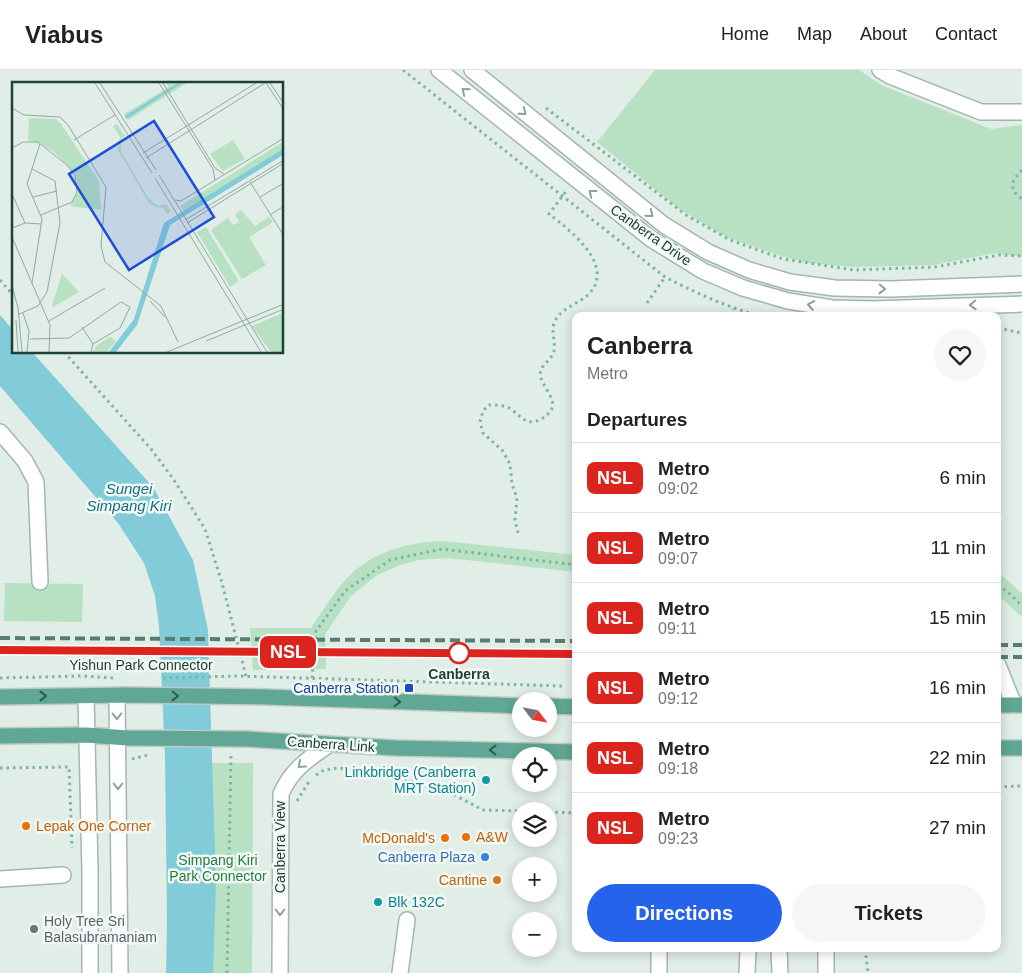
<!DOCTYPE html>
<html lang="en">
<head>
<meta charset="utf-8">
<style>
  :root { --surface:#fff; --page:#f6f6f6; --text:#202124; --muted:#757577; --line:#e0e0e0; --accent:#2563eb }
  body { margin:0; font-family:Arial,sans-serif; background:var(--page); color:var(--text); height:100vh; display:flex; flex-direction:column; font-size:19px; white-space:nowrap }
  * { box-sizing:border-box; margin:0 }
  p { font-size:16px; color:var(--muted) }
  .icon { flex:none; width:28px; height:28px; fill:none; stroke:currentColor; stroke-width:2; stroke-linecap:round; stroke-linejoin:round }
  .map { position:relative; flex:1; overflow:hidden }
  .details { position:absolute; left:572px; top:242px; width:429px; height:640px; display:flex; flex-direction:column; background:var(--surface); border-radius:10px; box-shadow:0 2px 12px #0003 }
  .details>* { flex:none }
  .badge { padding:0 10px; border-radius:8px; font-size:18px; line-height:32px }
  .needle { width:32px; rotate:122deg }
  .tools { position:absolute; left:512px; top:622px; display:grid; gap:10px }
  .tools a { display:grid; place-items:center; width:45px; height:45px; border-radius:50%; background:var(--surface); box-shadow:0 2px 12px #0003; font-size:25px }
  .map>.badge { position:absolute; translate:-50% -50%; box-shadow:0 0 0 2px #fff }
  h2 { padding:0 15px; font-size:19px; line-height:45px }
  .round { display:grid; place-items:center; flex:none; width:52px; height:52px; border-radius:26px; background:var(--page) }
  .head { display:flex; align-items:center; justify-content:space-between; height:85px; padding:0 15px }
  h1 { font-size:24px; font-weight:700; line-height:38px }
  .button { display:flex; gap:10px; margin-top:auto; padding:10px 15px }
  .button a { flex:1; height:58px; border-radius:30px; background:var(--accent); color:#fff; font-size:20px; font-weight:700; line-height:58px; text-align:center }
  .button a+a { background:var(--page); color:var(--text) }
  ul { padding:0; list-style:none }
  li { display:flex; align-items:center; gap:15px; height:70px; padding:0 15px; border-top:1px solid var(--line) }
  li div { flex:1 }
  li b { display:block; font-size:19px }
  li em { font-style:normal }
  li .badge { min-width:55px; font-weight:700; text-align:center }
  header { display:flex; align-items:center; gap:30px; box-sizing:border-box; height:70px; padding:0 25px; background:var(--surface); border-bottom:1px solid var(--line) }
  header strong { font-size:24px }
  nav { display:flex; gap:28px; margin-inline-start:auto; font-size:18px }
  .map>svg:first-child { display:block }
  .green { fill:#b7e1c2 }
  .water { fill:#82ccd9 }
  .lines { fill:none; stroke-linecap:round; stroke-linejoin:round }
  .minor-casing { stroke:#a3b6af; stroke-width:18 }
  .major-casing { stroke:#c0cac7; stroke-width:18 }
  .path { stroke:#7db5a3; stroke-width:3; stroke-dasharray:2.5 4; stroke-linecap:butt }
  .minor { stroke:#fff; stroke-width:15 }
  .major { stroke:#60a895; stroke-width:15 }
  .rail { stroke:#597c72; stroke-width:4; stroke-dasharray:10 5; stroke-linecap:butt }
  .oneway { stroke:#8fa09b }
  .oneway2 { stroke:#2f5a4e }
  .line-casing { stroke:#fff; stroke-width:11 }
  .line { stroke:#dc241f; stroke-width:8 }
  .stop-dot { fill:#fff; stroke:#dc241f; stroke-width:2.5 }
  .transit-dot { fill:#1a4fb4; stroke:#f2f9f5; stroke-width:2 }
  .culture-dot { fill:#0f9aa8; stroke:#f2f9f5; stroke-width:2 }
  .food-dot { fill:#e8710a; stroke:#f2f9f5; stroke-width:2 }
  .shop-dot { fill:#3f7fe0; stroke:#f2f9f5; stroke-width:2 }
  .worship-dot { fill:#6b7280; stroke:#f2f9f5; stroke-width:2 }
  .labels { text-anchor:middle; stroke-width:5; stroke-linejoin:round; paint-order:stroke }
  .street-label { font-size:14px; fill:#1f4037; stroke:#f2f9f5 }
  .stop-label { font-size:14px; font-weight:bold; fill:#1f4037; stroke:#f2f9f5 }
  .transit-label { font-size:14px; fill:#164399; stroke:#f2f9f5; text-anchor:end }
  .culture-label { font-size:14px; fill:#0d838f; stroke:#f2f9f5; text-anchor:end }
  .food-label { font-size:14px; fill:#c56008; stroke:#f2f9f5; text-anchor:start }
  .shop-label { font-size:14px; fill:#366cbe; stroke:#f2f9f5; text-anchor:end }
  .park-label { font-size:14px; fill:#247c46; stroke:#f2f9f5 }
  .worship-label { font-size:14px; fill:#5b616d; stroke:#f2f9f5; text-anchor:start }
  .water-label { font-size:15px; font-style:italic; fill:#127083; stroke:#f2f9f5 }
  .inset-road { fill:none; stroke:#93a8a1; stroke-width:1 }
  .view { fill:#1d4ed8; fill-opacity:0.15; stroke:#1d4ed8; stroke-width:2.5 }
  .inset-edge { fill:none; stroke:#1f4037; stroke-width:2.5 }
</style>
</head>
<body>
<header>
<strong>Viabus</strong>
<nav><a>Home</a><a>Map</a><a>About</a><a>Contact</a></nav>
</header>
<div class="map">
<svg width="1022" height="903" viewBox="0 0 1022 903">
  <rect width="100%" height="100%" fill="#e1ede7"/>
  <path class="green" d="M655 0H859L881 15 991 59 1022 55V187L995 183 934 195 853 197 808 193 774 184 726 167 679 139 597 72Z
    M443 471 576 485V502L448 488 418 490 398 496 377 505 351 526 325 564 326 599 253 600 250 558H311C324 539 336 518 353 502 379 480 410 472 443 471Z
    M998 503 1004 507 1022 524V547L998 525Z
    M5 513 83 514 82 552 4 551Z
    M185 693H253L252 903H183Z"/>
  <path class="water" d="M0 245 14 261V282L33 283 153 417 193 490 208 560 216 814 213 903H166L167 852 165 686 159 556 155 526 144 493 118 453 0 316Z"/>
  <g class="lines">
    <g class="minor-casing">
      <path id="minor" d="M439 0 651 169 703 201 743 218 788 231 832 238 874 239 1022 234
        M472 0 664 155 708 182 749 200 790 212 835 218 891 219 1022 214
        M880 0 890 6 981 42H1022
        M0 362 25 391 36 412 40 512
        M998 595 1014 635
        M117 625 120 903
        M86 626 90 801V903
        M0 809 63 805
        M779 879 780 903
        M826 879V903
        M280 903 281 724C291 700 309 688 330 674
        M400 903 407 850
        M659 903V879
        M747 903 748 879"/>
    </g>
    <g class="major-casing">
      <path id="major" d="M0 627 126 625 266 627 521 636
        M998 635H1022
        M549 636 576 637
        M0 666 86 665 128 668 247 669 396 678 576 682
        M998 678H1022"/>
    </g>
    <path class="path" d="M403 0 665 207C696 223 727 237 760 246
      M546 38 686 145 730 170 783 189 854 200 935 197 999 185 1022 186
      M1022 100C1011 111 1008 119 1022 129
      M0 210 14 226
      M647 233 665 207
      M731 246 733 239
      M998 258 1022 263
      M64 282 151 379 174 410 205 459 222 513 246 606
      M518 463 515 450 517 428 512 414 510 394 502 380 483 363 480 352 483 341 489 335C496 335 505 335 511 339 521 346 526 357 541 349 570 333 535 316 541 300 544 293 552 289 554 281 556 271 550 260 555 251 562 238 577 234 588 225 617 196 570 160 549 144L567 120
      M998 515 1010 524 1022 536
      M0 608 81 606 114 608
      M163 608 237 606 562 616
      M312 608 316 561 345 521 390 490 442 479 576 495
      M132 689 148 685
      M0 698 69 697 72 778
      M316 705 324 700 338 698 370 701 445 720 483 740 521 741
      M998 717 1022 716
      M297 731 310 710
      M526 738V734
      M549 742 576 743
      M865 879 868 903
      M227 903 231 684"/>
    <use href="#minor" class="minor"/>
    <use href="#major" class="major"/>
    <path class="rail" d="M0 568 576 571
      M998 575H1022
      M0 580 576 584
      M998 587H1022"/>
  </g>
  <defs><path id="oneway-chevron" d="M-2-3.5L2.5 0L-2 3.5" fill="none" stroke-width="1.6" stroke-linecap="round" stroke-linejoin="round" transform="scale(1.25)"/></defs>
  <g class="oneway">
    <use href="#oneway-chevron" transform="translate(465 21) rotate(-141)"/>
    <use href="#oneway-chevron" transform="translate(523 42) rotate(39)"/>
    <use href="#oneway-chevron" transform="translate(592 123) rotate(-142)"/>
    <use href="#oneway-chevron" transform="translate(650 144) rotate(39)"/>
    <use href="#oneway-chevron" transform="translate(882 219) rotate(1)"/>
    <use href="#oneway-chevron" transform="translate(811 235) rotate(-170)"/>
    <use href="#oneway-chevron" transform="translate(973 235) rotate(178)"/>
    <use href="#oneway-chevron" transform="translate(117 646) rotate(89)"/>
    <use href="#oneway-chevron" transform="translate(301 695) rotate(138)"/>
    <use href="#oneway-chevron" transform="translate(118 716) rotate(90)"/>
    <use href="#oneway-chevron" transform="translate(280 842) rotate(90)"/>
  </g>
  <g class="oneway2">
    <use href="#oneway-chevron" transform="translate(43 626)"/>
    <use href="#oneway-chevron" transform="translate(175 626) rotate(1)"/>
    <use href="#oneway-chevron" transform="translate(397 632) rotate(2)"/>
    <use href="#oneway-chevron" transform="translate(493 680) rotate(-179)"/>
  </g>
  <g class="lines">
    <g class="line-casing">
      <path id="line" d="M0 580 576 584"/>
    </g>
    <use href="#line" class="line"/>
  </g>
  <circle class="stop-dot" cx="459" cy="583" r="10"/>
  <rect class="transit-dot" x="404" y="613" width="10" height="10" rx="2.5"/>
  <g class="culture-dot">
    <circle cx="486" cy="710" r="5"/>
    <circle cx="378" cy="832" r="5"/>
  </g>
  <g class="food-dot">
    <circle cx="26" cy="756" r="5"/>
    <circle cx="466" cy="767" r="5"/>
    <circle cx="445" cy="768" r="5"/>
    <circle cx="497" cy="810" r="5"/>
  </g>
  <circle class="shop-dot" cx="485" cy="787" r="5"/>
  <circle class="worship-dot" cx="34" cy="859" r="5"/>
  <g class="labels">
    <g class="street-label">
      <text transform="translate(651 165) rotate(35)" y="5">Canberra Drive</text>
      <text x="141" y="600">Yishun Park Connector</text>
      <text transform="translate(331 674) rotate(4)" y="5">Canberra Link</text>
      <text transform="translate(280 777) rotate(-90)" y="5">Canberra View</text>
    </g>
    <g class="stop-label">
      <text x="459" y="609">Canberra</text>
    </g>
    <g class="transit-label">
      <text x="399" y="623">Canberra Station</text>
    </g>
    <g class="culture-label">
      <text x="476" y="707">Linkbridge (Canberra<tspan x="476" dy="16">MRT Station)</tspan></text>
      <text x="388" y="837" text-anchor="start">Blk 132C</text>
    </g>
    <g class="food-label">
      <text x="36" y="761">Lepak One Corner</text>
      <text x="476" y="772">A&amp;W</text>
      <text x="435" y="773" text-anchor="end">McDonald's</text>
      <text x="487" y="815" text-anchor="end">Cantine</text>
    </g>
    <g class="shop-label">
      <text x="475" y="792">Canberra Plaza</text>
    </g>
    <g class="park-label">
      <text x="218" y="795">Simpang Kiri<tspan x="218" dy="16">Park Connector</tspan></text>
    </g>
    <g class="worship-label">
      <text x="44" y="856">Holy Tree Sri<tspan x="44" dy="16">Balasubramaniam</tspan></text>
    </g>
    <g class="water-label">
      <text x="129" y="424">Sungei<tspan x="129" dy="17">Simpang Kiri</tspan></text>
    </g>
  </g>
  <g transform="translate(12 12)">
    <rect width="271" height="271" fill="#e1ede7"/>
    <path d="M154 1H175L116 38 112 32 157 5ZM17 36 44 37 49 42 87 99 89 128 58 124 66 110 64 92 42 70 28 61 16 58ZM105 42 113 54 109 57V70L137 117 146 124 154 122 159 129 155 132 151 126 144 125 137 121 106 68 108 55 101 44ZM221 58 233 77 211 89 198 72ZM271 60V69L172 130 168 124ZM229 128 243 144 257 135 261 140 237 155 254 183 230 197 199 148 216 136 221 143 227 140 223 132ZM194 145 227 199 218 205 185 150ZM50 192 67 210 41 225 40 223ZM271 231V270H259L240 244ZM98 255 104 259 95 270H81L84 264Z" fill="#b7e1c2"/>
    <path d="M166 1H170L114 37 113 34ZM271 67V73L158 143 125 243 104 270H97L122 237 152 141Z" fill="#82ccd9"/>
    <path class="inset-road" d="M83 1 140 91M88 1 144 88M147 1 201 87 203 98M151 1 203 86 212 92M254 1 272 28M258 1 272 22M0 26 12 33 48 35 56 43 94 105 89 164 93 180 149 224 166 260M62 58 103 33M0 66 11 60H26L55 83 63 93 65 110 60 120 29 133M131 71 244 1M134 76 253 1M147 93 255 270M143 96 249 270M238 100 272 154M1 114 13 141M21 115 45 109M248 115 272 101M163 118 169 119 272 56M258 133 272 124M173 138 272 78M175 141 272 81M0 146 13 141 29 142M0 155 38 243 37 270M20 201 30 137 15 102 28 62M0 204 6 226 10 270M138 219 153 235M11 231 17 249 15 270M7 232 26 224 35 210 48 141 43 99 20 87M4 238 6 270M37 239 93 206M70 245 81 262 79 270M18 257 57 256 109 220 118 225 108 246 81 262M194 259 272 227M155 270 272 222"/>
    <path class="view" d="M142 39 202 135 117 188 57 92Z"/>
    <rect width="271" height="271" class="inset-edge"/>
  </g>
</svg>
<div class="tools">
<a><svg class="needle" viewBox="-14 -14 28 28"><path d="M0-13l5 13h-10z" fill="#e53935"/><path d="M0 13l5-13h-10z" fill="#757577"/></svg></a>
<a><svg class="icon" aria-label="locate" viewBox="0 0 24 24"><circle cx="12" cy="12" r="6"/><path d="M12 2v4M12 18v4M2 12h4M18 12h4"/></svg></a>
<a><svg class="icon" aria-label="layers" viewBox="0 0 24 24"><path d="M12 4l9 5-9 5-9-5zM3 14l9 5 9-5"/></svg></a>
<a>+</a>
<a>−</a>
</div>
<b class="badge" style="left:288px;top:582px;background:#dc241f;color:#fff">NSL</b>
<section class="details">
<div class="head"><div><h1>Canberra</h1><p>Metro</p></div><a class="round"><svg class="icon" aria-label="heart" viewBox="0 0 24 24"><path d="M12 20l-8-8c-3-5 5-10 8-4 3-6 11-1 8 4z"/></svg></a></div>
<h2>Departures</h2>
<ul>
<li><span class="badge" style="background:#dc241f;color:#fff">NSL</span><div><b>Metro</b><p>09:02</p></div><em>6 min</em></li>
<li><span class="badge" style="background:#dc241f;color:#fff">NSL</span><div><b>Metro</b><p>09:07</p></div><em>11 min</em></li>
<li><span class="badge" style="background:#dc241f;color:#fff">NSL</span><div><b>Metro</b><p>09:11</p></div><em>15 min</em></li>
<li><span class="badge" style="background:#dc241f;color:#fff">NSL</span><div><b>Metro</b><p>09:12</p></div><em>16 min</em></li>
<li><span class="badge" style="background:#dc241f;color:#fff">NSL</span><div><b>Metro</b><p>09:18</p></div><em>22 min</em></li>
<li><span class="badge" style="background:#dc241f;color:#fff">NSL</span><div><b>Metro</b><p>09:23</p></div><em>27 min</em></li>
</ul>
<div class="button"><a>Directions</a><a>Tickets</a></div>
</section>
</div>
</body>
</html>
